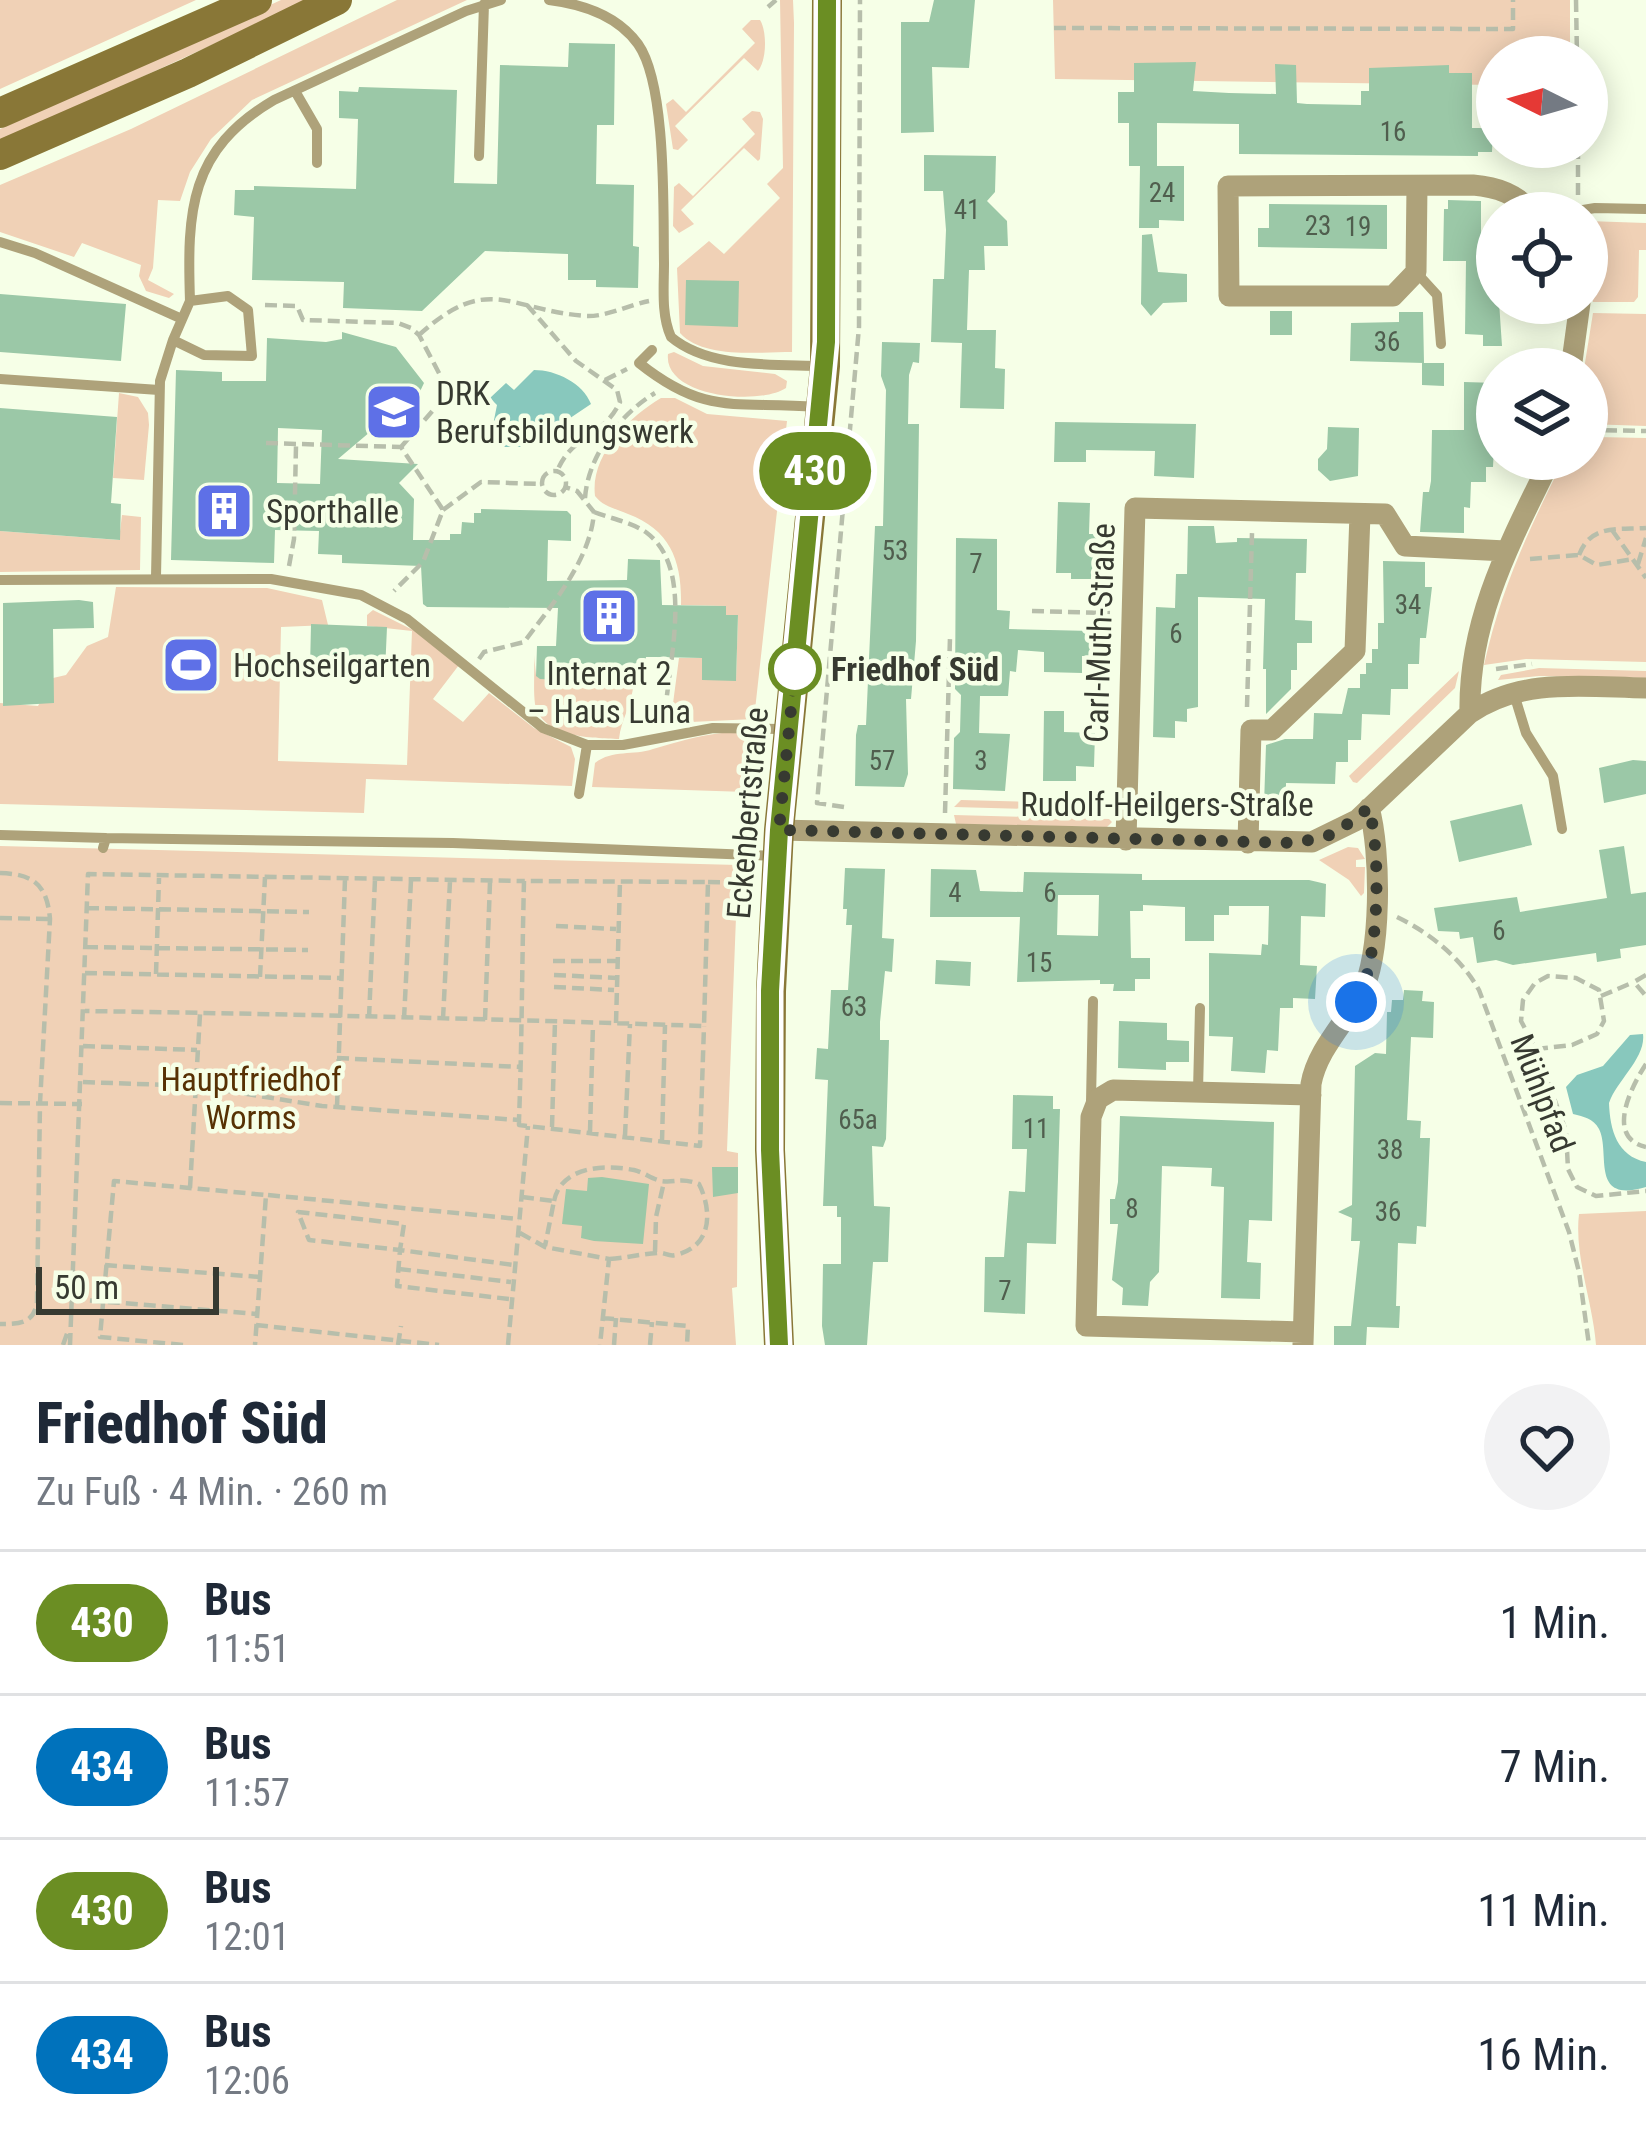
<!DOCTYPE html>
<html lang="de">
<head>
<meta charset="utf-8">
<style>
  :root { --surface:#fff; --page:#f2f2f3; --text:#1f2937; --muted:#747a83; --line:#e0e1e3 }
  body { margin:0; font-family:"Roboto Condensed",sans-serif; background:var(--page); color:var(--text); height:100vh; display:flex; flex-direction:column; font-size:45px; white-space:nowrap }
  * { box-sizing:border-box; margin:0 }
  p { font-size:39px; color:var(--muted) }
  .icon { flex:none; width:66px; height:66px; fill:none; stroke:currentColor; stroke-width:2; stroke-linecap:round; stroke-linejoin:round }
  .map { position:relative; height:1345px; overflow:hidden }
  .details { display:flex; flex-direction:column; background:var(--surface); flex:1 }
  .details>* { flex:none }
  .badge { padding:0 24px; border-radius:39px; font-size:42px; line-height:78px }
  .needle { width:78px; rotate:275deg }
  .controls { position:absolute; left:1476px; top:36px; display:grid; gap:24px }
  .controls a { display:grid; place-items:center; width:132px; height:132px; border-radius:50%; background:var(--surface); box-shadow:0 6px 30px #0003; font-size:60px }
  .scale { position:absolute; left:36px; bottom:30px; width:183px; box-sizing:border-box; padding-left:12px; border:6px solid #373a31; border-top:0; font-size:33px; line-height:42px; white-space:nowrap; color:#373a31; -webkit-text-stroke:9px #f6ffe7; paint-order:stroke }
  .you { position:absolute; width:60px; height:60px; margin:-30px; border:9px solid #fff; border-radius:50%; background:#1a73e8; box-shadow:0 0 0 18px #1a73e833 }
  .map>.badge { position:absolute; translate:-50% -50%; box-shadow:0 0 0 6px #fff }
  .round { display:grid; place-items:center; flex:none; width:126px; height:126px; border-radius:63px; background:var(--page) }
  .overview { display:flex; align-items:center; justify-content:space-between; height:204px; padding:0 36px }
  h1 { font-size:57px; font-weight:800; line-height:90px }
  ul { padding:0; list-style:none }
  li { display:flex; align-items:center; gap:36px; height:144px; padding:0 36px; border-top:3px solid var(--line) }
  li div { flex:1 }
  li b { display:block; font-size:45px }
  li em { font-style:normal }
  li .badge { min-width:132px; font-weight:700; text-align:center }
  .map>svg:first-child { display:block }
  .green { fill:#f0d1b6 }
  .water { fill:#88c8bd }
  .building { fill:#9bc8a7; fill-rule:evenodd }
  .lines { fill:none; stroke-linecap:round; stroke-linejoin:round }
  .path { stroke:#b7beab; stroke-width:4.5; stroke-dasharray:12 6; stroke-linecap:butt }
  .lane { stroke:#aea27a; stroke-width:10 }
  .street { stroke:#aea27a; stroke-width:21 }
  .secondary { stroke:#897737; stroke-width:30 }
  .line-casing { stroke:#fff; stroke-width:27 }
  .line { stroke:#6b8e23; stroke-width:18 }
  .walk { stroke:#373a31; stroke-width:12; stroke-dasharray:0 21.6 }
  .stop-dot { fill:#fff; stroke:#6b8e23; stroke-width:6 }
  .labels { text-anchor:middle; stroke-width:9; stroke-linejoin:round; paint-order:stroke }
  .number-label { font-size:27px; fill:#505e4e }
  .poi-label { font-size:33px; fill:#373a31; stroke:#f6ffe7; text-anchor:start }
  .street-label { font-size:33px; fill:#373a31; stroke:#f6ffe7 }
  .stop-label { font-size:33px; font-weight:bold; fill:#373a31; stroke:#f6ffe7; text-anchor:start }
  .park-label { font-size:33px; fill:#573104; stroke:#f6ffe7 }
</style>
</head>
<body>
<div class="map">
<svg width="1646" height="1345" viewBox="0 0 1646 1345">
  <rect width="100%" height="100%" fill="#f6ffe7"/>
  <path class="green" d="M0 0H196L0 89Z
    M281 0H310L0 142V129Z
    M397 0H467L252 100 211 139 190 172 180 201 158 200 153 268 148 280 174 294 169 298 146 291 139 276 141 265 82 243 74 257 0 232V185L131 129Z
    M780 0H793L794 23 792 352C760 352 703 359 680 333L677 268 709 241 724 254 780 198 767 184 783 168Z
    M1053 0H1570V57H1497V85L1055 79Z
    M751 20H760C767 31 767 60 758 71L744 58 675 126 688 140 678 150 673 149 666 104 673 99 686 112 755 43 742 29Z
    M752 111 760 112 763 119 760 159 758 161 744 148 681 210 694 224 679 233 673 226 674 187 679 183 693 196 755 134 742 119Z
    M1587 221 1646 223V250H1639L1638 297 1634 302H1593L1587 271Z
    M1593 313 1646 314V426L1587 424 1584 369Z
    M674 352 703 366 775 374 787 381 786 388C759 406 663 397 668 354Z
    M119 393 138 397 148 413 149 425 144 480 113 478Z
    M661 398H675L707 414 787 421 754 719 691 722 676 718 672 711 679 658H702V680H736L738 615H726V606L681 605C682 562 671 530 628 514 614 508 604 507 595 496 590 455 629 417 661 398Z
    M1595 437 1646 438V662L1526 659 1484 665C1501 588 1529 529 1564 459H1587V439Z
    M122 515 141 517 140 570 0 572V531L119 540Z
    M116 587 267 588 322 600 328 625 281 627 278 761 407 765 412 631 367 626V615L373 610 417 632 459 665 433 699 463 722 489 693 534 728 571 747 575 759 572 786 366 779 364 813 0 804V703L38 706 53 678 66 675 87 646 108 637Z
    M534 655 536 675 633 679C635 700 621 718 619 739 593 738 542 738 535 704 533 688 535 670 534 655Z
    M1539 668 1646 671V678L1539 676 1498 680 1501 675Z
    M1459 671 1455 688 1357 783 1353 782 1349 776Z
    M722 733H753L747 792 592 787 595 763C613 749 633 756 653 749 677 742 696 736 722 733Z
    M961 800 1115 804 1110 811 954 807Z
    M954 815 1109 819 1112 822 1107 827 956 824Z
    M0 846 738 865 727 1151 738 1153 737 1287 732 1288 736 1345H0Z
    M1348 847 1358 848 1365 859 1356 860V867H1365L1364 893 1361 896 1349 880 1319 860Z
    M1646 1211V1345H1596C1593 1303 1574 1256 1579 1214Z"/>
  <path class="water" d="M534 370C556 370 583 383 591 404L527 447H504L492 430 497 405 490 398 506 383 514 390Z
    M1643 1034C1646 1058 1617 1080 1609 1103 1610 1130 1617 1156 1646 1162V1187C1589 1204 1611 1153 1599 1129 1593 1118 1584 1117 1573 1114L1566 1087 1577 1075 1603 1066 1630 1035Z"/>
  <path class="building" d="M934 0H975L969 68 932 67 934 132 901 133V22H929Z
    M569 43 615 44 614 125H597L596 184 634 185 633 246 639 247 638 288 596 287V280H568V254L485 251 422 311 343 308 344 282 252 280 254 217 234 215 235 190H254V186L356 189 358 119 339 118V91L358 92 359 87 457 90 454 183 497 184 500 65 568 67Z
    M1196 62 1193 91 1229 93 1276 94 1275 64 1296 65 1297 103 1307 104 1361 105V91H1369V68L1449 65V73H1472V128H1493L1492 152H1478V156L1239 154V124L1157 123V166H1184V221L1159 220V228H1139L1140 166H1129V123H1118V92H1134V63Z
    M924 155 996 156 995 192 987 201 1007 221 1008 246H984L985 270H969L967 330H996L995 368 1005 369 1004 409 960 408 962 343 931 342 933 279H944L946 230 943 191H924Z
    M1448 200 1481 201V260H1493V272H1497L1502 346H1483V335L1465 334 1466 261H1443L1444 209H1448Z
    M1269 204 1387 205V249L1258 247V228H1269Z
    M1152 234 1158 272 1187 274V302L1163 303 1151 316 1141 304 1142 235Z
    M686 280 739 281 738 327 685 325Z
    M0 294 126 304 121 361 0 352Z
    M1270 311H1292V335H1270Z
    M1399 312H1423L1424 363 1350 361 1351 323 1399 322Z
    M342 332 396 347 424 383 415 402 390 415 338 459 418 464 399 483 414 499 413 540H450V534H461L462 522 474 523V513H481V509L567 511 571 515V541L548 540 547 581 627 580 628 559 660 560 662 605 726 606V615H738L736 681 702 680V658L656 657H646L645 668H633V679L626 678V683L540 679 536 676 537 646H556L558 608 427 607 423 604 421 566 342 563V555L318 554 319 531 275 530 274 563 171 560 176 370 222 372V381H266L267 338 326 342 342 339ZM278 428 322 430 320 484 277 483Z
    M882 342 920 343 919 363 913 362 909 375 908 424H919L916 641 911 699H906L908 774 904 787 855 786 856 735 858 725H866L875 526H883L886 390 881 376Z
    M1422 363H1444V386L1422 385Z
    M1464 382 1497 383 1493 467H1486V482H1471L1470 508 1464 507V533L1420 532 1423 492H1429L1431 481 1432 430H1464Z
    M0 408 117 417 111 503 121 504 120 540 0 531Z
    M1055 422 1196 424 1194 478 1154 476 1155 451 1086 450V462H1054Z
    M1328 427 1359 428 1358 476 1330 481 1318 470V459L1327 449Z
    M1058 502 1090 503 1089 534H1099L1098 579H1071V573H1056Z
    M1188 526H1214L1216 543 1237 542V538L1307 539 1306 573H1296L1295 620 1312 621V643H1297V670H1291V689L1266 714V669H1263L1265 599 1198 597V707L1187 709V722L1175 721V738L1153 737 1156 607 1175 608 1176 574H1187Z
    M956 538 997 539V610L1010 611 1009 629 1092 631 1091 656H1082V673L1044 672V652L1018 650 1016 672 1010 671 1008 696H980L979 733 1010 734 1005 791 953 789 954 738 960 732 961 695 955 689Z
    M1383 561 1425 562V587H1432L1426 638H1420L1419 664H1408V689H1391L1390 715 1362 714 1361 740H1348V762H1336L1335 784 1286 783V805H1264L1266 745 1285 739H1313L1314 713 1342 714 1348 688H1360V674H1366V663H1372V649H1378V623H1384Z
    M79 600 93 602 94 628 53 629 54 703 3 706V603Z
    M311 624 387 627 385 672 310 669Z
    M1044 711H1064V732L1095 733 1094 767 1076 766V781H1043Z
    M1633 760 1646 761V794L1604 803 1599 768Z
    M1522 804 1532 845 1459 862 1450 821Z
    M1624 846 1631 894 1646 892V945L1620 949 1621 958 1597 962 1596 953 1513 965 1496 960 1477 963 1473 937 1460 939 1459 932 1438 931 1434 908 1517 897 1520 912 1607 898 1599 850Z
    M845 868 885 869 882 938 894 939 892 972 885 971 880 1022V1040H889L886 1139 883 1147 872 1146 874 1206 890 1207 888 1262H873L867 1345H825L822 1326 823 1264H841V1217H837V1206H823L828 1080 815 1079 817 1048 828 1049 831 990H848L852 925H846L847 909H843Z
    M931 869 976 870 980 891 1023 892 1024 872 1142 874V880H1309L1326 884 1325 917 1301 916 1300 965 1317 966 1315 999 1293 998V1008H1280L1278 1051 1267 1050 1265 1073 1231 1071 1233 1037 1209 1036V953L1261 955 1262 944 1268 945 1269 906H1229V915H1214V941H1185V907L1143 905V911H1130L1131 958H1150V979H1135V991H1113L1114 984H1100V980L1017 982 1020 917H930ZM1058 895H1099L1098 936 1057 935Z
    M936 960 971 962 970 986 935 984Z
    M1404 990 1423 991 1422 1001 1434 1002 1433 1038 1411 1037 1407 1120 1421 1121 1420 1138H1430L1426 1227 1417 1226 1416 1244 1398 1243 1396 1306H1400L1399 1328 1367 1327 1366 1345H1334V1326H1358H1351L1360 1241H1351L1352 1218 1338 1212 1352 1205 1355 1066 1375 1053 1386 1054 1387 1012H1391L1392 1000H1403Z
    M1119 1021 1167 1023V1040L1189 1041V1062H1166V1070L1118 1068Z
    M1013 1095 1053 1096V1109H1060L1056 1244 1027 1243 1025 1314 984 1312 985 1257H1004L1009 1191 1025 1192 1027 1149H1012Z
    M1120 1116 1274 1122 1272 1221 1249 1220 1247 1262 1261 1263 1260 1299 1221 1298 1224 1187 1211 1186 1212 1168 1162 1166 1159 1272 1150 1282 1148 1306 1122 1305 1123 1288 1112 1280 1118 1224H1110V1199H1115L1118 1182Z
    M712 1167H738V1193L713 1197Z
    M602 1177 649 1184 643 1244 594 1241 581 1238 582 1226 562 1224 566 1189 587 1191 588 1178Z"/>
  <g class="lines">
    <path class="path" d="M1576 0 1577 57
      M768 7 776 0
      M1054 28 1513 29V0
      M1578 195V147
      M265 305 297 306 303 320 398 323 411 328 419 335 440 375 442 400 401 447
      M527 305 576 361 617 390 620 402C603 438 574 432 557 471
      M419 335C489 272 507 310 586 316 606 317 629 305 649 301
      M605 380 627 369
      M1587 430 1646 431
      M266 443 401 447 443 510 423 562 394 591
      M542 483a12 12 0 1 1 24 0a12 12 0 1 1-24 0Z
      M585 498C588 456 620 414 655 393
      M443 510 481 482 542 484
      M594 512C612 519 632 522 647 533 696 570 667 666 665 718
      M1612 530 1646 578
      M1579 555C1591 524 1617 530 1646 528
      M1530 559 1579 555 1597 565 1634 559
      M1638 564 1646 538
      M289 566 294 539 296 446
      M1032 611 1110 613
      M479 659 484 652 524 642C552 605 591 559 594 512L577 491 565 487
      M1496 669 1532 664
      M1247 707 1252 533
      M844 807 817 803 859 327 860 0
      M945 813 950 637
      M0 873C34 874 47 885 50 919L40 1103 37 1302C34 1324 19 1324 0 1324
      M708 882 750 883
      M87 908 309 912
      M1397 917C1430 933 1461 958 1479 990L1569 1232 1579 1272 1589 1345
      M0 918 48 919
      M556 926 616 929
      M86 947 308 950
      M553 961H618
      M85 973 340 978
      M156 974 159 878
      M554 975 617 978
      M1646 975 1634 982 1646 996
      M260 977 265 877
      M554 987 614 990
      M1601 996 1634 982
      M369 1018 375 879
      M404 1019 411 880
      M443 1019 450 881
      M485 1020 490 882
      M616 1023 620 881
      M83 1046 197 1050
      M1536 1049 1572 1045 1597 1034 1604 1021 1599 990 1576 978 1548 976 1535 983 1523 1000 1521 1021 1536 1049 1566 1131 1568 1169 1577 1187 1596 1196 1646 1191
      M337 1058 521 1067
      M1646 1064C1631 1087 1605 1138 1646 1147
      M83 1082 197 1086 322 1106 519 1120C522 1040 522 960 524 881L708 882 704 1026C497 1019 291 1014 85 1011
      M0 1103 82 1104
      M337 1107 345 879
      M519 1121V1125L700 1146 704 1026
      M552 1127 555 1021
      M590 1132 593 1024
      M625 1136 630 1024
      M662 1142 665 1025
      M190 1188 200 1014
      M268 1195 519 1219
      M522 1197 554 1201 545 1246
      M554 1201C561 1167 602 1164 634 1170 643 1172 652 1179 661 1181 677 1183 679 1177 699 1184 712 1210 713 1246 676 1255 667 1257 666 1252 657 1253 641 1254 626 1258 609 1259
      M520 1233 545 1247 609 1259 600 1345
      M655 1252 656 1217 664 1182
      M105 1265 260 1277
      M399 1269 511 1282
      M72 1299 257 1314
      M509 1299 397 1286 400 1250 309 1240 298 1212 404 1224 400 1250 514 1265
      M602 1318 688 1326 687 1345
      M256 1325 439 1345
      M63 1345 69 1328
      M70 1345 88 874 524 881
      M183 1345 100 1337 114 1181 266 1195 255 1345
      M398 1345 401 1326
      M508 1345 528 1126
      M614 1345 616 1318
      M650 1345 652 1322"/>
    <path class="lane" d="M549 0C582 4 617 15 638 44 667 85 663 211 664 263 664 287 661 315 671 337 709 369 773 364 822 366
      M295 91 317 129V163
      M479 156 484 4
      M1565 213 1595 208 1646 209
      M0 242 35 253 182 319
      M1416 272 1437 295 1441 344
      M228 296 248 310 252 356 204 355 173 340 190 301Z
      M190 301C187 211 189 150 274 100L466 11 501 0
      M652 350 639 363C708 418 738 400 816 407
      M0 379 159 390
      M156 577 160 381 173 340
      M0 580 271 579 361 595 407 619 543 728 587 745H623L713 728 786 729
      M1514 694 1526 733 1553 776 1562 829
      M579 794 587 745
      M0 835 106 838
      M103 848 106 838 453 843 776 856
      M1198 1091 1200 1008
      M1091 1102 1093 1001"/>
    <path class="street" d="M1417 186 1416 272 1393 296H1229L1228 186 1473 185C1497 187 1517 194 1533 213
      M1571 369 1580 303
      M1470 713C1468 619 1511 541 1551 459
      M779 830 1312 842 1357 820 1470 713C1523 677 1585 687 1646 688
      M1126 840 1135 508 1385 514 1405 546 1506 551
      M1248 843 1251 730H1272L1355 651 1360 514
      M1303 1332 1086 1326 1091 1117 1098 1099 1113 1090 1311 1095
      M1303 1344 1311 1084C1317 1050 1345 1023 1361 994 1382 956 1381 850 1369 808"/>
    <path class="secondary" d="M0 113 257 0
      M0 155 188 73 337 0
      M779 1345 770 1150 771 991 779 830 825 366 827 0"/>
  </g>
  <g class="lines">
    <g class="line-casing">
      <path id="line" d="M779 1345 770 1150V991L779 830 826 342 827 0"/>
    </g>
    <use href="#line" class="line"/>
    <path class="walk" d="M795 669 779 830 1297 843 1334 834 1369 808C1381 852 1380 964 1356 1002"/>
  </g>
  <defs>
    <g id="school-square" transform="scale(3)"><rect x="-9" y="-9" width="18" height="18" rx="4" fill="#5e70e7" stroke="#f6ffe7"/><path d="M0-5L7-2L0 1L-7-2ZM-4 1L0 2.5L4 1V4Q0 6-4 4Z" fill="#fff"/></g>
    <g id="building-square" transform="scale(3)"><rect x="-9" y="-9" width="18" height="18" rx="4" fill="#5e70e7" stroke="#f6ffe7"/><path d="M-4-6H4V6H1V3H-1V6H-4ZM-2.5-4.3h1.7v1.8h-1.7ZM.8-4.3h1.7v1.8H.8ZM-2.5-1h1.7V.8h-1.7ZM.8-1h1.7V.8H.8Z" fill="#fff"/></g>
    <g id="stadium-square" transform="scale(3)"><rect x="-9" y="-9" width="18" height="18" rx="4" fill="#5e70e7" stroke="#f6ffe7"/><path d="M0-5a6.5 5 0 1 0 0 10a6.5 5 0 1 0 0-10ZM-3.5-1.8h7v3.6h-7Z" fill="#fff"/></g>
  </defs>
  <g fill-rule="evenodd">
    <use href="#school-square" x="394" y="412"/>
    <use href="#building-square" x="224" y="511"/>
    <use href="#building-square" x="609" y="616"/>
    <use href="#stadium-square" x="191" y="665"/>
  </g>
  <circle class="stop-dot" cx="795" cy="669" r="24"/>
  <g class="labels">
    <g class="number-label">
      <text x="1393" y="141">16</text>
      <text x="1162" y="202">24</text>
      <text x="967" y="219">41</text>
      <text x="1318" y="235">23</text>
      <text x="1358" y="236">19</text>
      <text x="1387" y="351">36</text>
      <text x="895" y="560">53</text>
      <text x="976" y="573">7</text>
      <text x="1408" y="614">34</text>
      <text x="1176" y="643">6</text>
      <text x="882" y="770">57</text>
      <text x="981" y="770">3</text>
      <text x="955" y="902">4</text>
      <text x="1050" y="902">6</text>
      <text x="1499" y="940">6</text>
      <text x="1039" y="972">15</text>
      <text x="854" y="1016">63</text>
      <text x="858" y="1129">65a</text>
      <text x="1036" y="1138">11</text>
      <text x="1390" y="1159">38</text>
      <text x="1132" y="1218">8</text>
      <text x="1388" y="1221">36</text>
      <text x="1005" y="1300">7</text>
    </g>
    <g class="poi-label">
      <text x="436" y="405">DRK<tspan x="436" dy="38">Berufsbildungswerk</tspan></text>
      <text x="266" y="523">Sporthalle</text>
      <text x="233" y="677">Hochseilgarten</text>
      <text x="609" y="685" text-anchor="middle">Internat 2<tspan x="609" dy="38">– Haus Luna</tspan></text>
    </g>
    <g class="street-label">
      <text transform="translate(1099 633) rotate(-88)" y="12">Carl-Muth-Straße</text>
      <text x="1167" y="816">Rudolf-Heilgers-Straße</text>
      <text transform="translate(747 813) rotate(-85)" y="12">Eckenbertstraße</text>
      <text transform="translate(1543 1093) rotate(69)" y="12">Mühlpfad</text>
    </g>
    <g class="stop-label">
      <text x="831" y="681">Friedhof Süd</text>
    </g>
    <g class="park-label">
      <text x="251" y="1091">Hauptfriedhof<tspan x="251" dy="38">Worms</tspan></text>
    </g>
  </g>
</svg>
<div class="controls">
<a><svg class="needle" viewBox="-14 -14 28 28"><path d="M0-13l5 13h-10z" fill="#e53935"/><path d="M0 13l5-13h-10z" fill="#747a83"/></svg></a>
<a><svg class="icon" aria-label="locate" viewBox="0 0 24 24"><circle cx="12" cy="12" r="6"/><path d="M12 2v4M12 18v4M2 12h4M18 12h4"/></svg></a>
<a><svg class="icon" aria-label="layers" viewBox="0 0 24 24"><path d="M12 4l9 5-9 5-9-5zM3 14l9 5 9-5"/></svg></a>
</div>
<div class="scale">50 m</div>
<div class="you" style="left:1356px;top:1002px"></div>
<b class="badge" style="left:815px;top:471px;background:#6b8e23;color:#fff">430</b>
</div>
<section class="details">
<div class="overview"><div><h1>Friedhof Süd</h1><p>Zu Fuß · 4 Min. · 260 m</p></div><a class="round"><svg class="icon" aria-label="heart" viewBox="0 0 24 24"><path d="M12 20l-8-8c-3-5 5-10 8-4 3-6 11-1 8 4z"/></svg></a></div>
<ul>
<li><span class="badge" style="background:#6b8e23;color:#fff">430</span><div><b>Bus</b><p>11:51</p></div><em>1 Min.</em></li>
<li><span class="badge" style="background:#0072bc;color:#fff">434</span><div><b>Bus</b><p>11:57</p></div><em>7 Min.</em></li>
<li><span class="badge" style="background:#6b8e23;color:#fff">430</span><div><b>Bus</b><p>12:01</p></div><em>11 Min.</em></li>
<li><span class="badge" style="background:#0072bc;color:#fff">434</span><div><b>Bus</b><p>12:06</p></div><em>16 Min.</em></li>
</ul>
</section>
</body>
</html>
